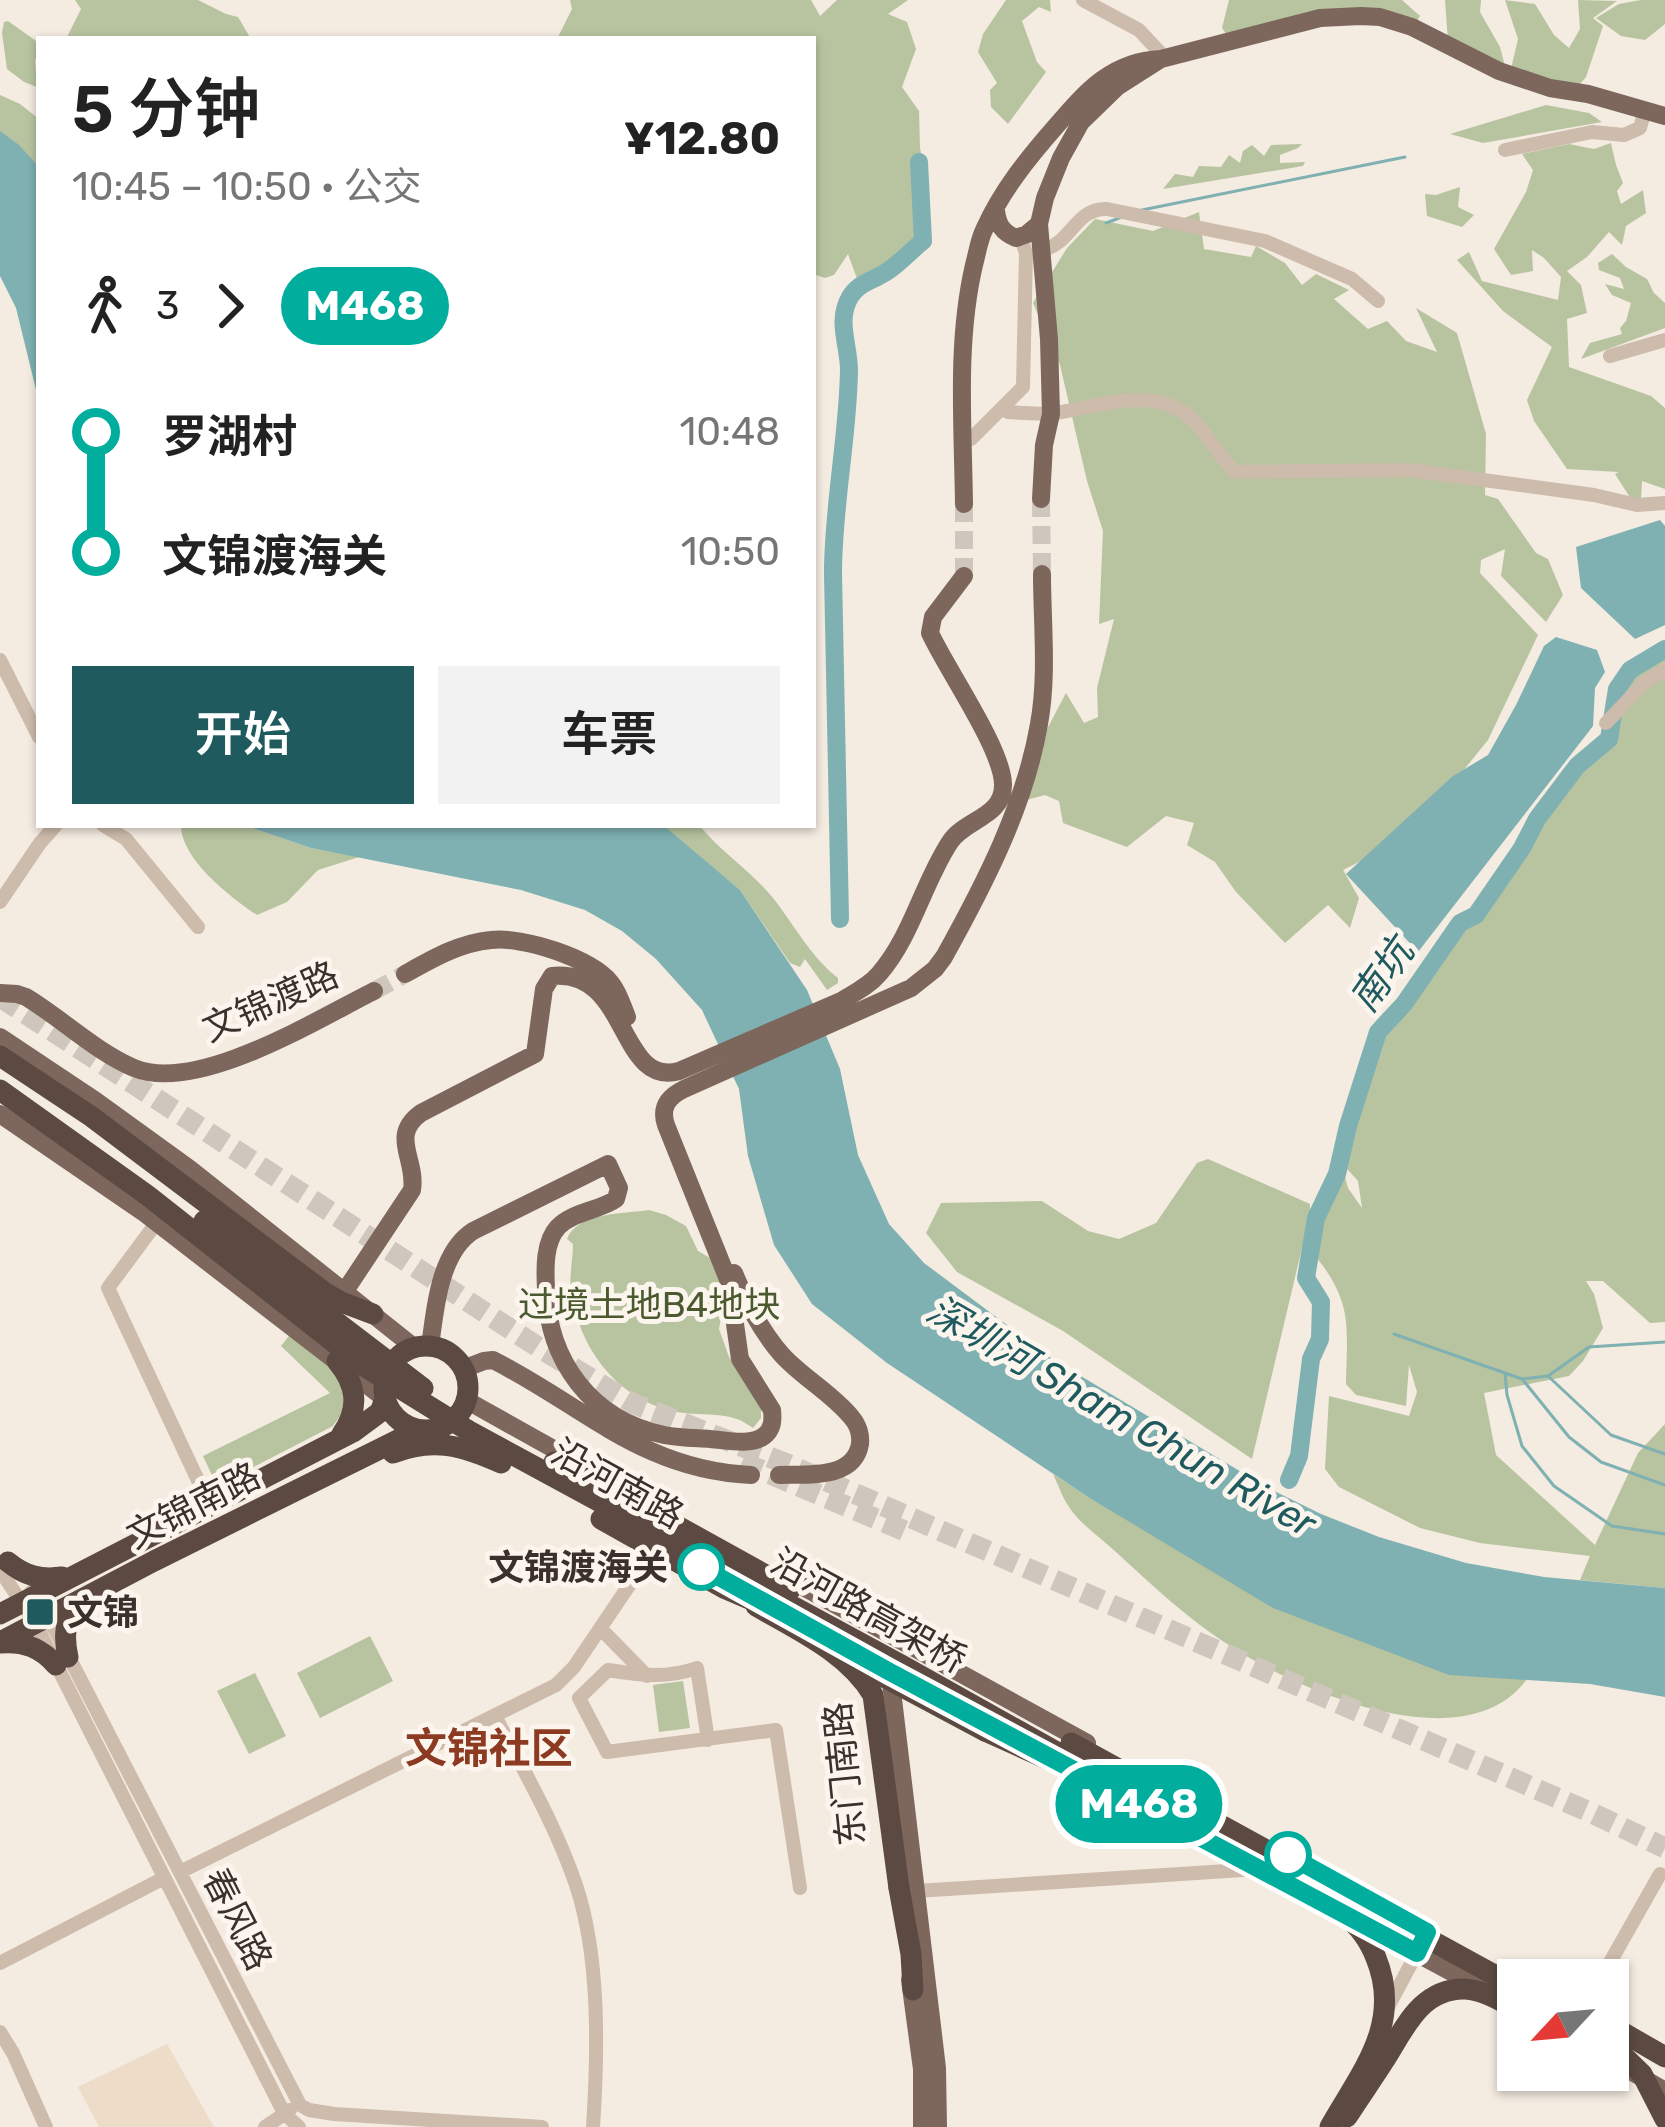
<!DOCTYPE html>
<html lang="zh">
<head>
<meta charset="utf-8">
<style>
  :root { --surface:#fff; --page:#f2f2f2; --text:#222; --muted:#767676; --accent:#1f5a5e }
  body { margin:0; font-family:Rubik,"Noto Sans SC",sans-serif; background:var(--page); color:var(--text); height:100vh; display:flex; flex-direction:column; font-size:45px; white-space:nowrap }
  * { box-sizing:border-box; margin:0 }
  p { font-size:39px; color:var(--muted) }
  .icon { flex:none; width:66px; height:66px; fill:none; stroke:currentColor; stroke-width:2; stroke-linecap:round; stroke-linejoin:round }
  .map { position:relative; flex:1; overflow:hidden }
  .panel { position:absolute; left:36px; top:36px; width:780px; height:792px; display:flex; flex-direction:column; background:var(--surface); border-radius:0px; box-shadow:0 3px 9px #0004 }
  .panel>* { flex:none }
  .badge { padding:0 24px; border-radius:39px; font-size:42px; line-height:78px }
  .needle { width:78px; rotate:244deg }
  .buttons { position:absolute; left:1497px; top:1959px; display:grid; gap:24px }
  .buttons a { display:grid; place-items:center; width:132px; height:132px; border-radius:0px; background:var(--surface); box-shadow:0 3px 9px #0004; font-size:60px }
  .map>.badge { position:absolute; translate:-50% -50%; box-shadow:0 0 0 6px #fff }
  .legs { display:flex; align-items:center; gap:18px; height:132px; padding:0 36px; font-size:39px }
  .legs p { margin-inline-start:auto }
  .headline { display:flex; align-items:center; justify-content:space-between; height:204px; padding:0 36px }
  h1 { font-size:66px; font-weight:600; line-height:90px }
  .cta { display:flex; gap:24px; margin-top:auto; padding:24px 36px }
  .cta a { flex:1; height:138px; border-radius:0px; background:var(--accent); color:#fff; font-size:48px; font-weight:600; line-height:138px; text-align:center }
  .cta a+a { background:var(--page); color:var(--text) }
  ul { padding:0 36px; list-style:none }
  li { display:flex; align-items:center; gap:42px; height:120px; font-size:45px }
  li i { display:grid; place-items:center; width:18px; height:100%; margin:0 15px; background:currentColor }
  li i::after { content:''; width:30px; height:30px; margin:-15px; border:9px solid; border-radius:50%; background:var(--surface) }
  li p { margin-inline-start:auto }
  li:first-child i { background:linear-gradient(#0000 50%,currentColor 0) }
  li:last-child i { background:linear-gradient(currentColor 50%,#0000 0) }
  .map>svg:first-child { display:block }
  .green { fill:#b8c4a0 }
  .plaza { fill:#ecdcc8 }
  .water { fill:#7fb0b2 }
  .lines { fill:none; stroke-linecap:round; stroke-linejoin:round }
  .stream { stroke:#7fb0b2; stroke-width:3 }
  .river { stroke:#7fb0b2; stroke-width:18 }
  .major-tunnel { stroke:#cfc6bd; stroke-width:18; stroke-dasharray:18 9; stroke-linecap:butt }
  .highway-tunnel { stroke:#cfc6bd; stroke-width:21; stroke-dasharray:21 10; stroke-linecap:butt }
  .minor { stroke:#cdbbac; stroke-width:14 }
  .major { stroke:#7d675c; stroke-width:18 }
  .highway { stroke:#5c4a42; stroke-width:21 }
  .highway-bridge { stroke:#5c4a42; stroke-width:21 }
  .line-1-casing { stroke:#fff; stroke-width:27 }
  .line-1 { stroke:#01ad9c; stroke-width:18 }
  .stop-1-dot { fill:#fff; stroke:#01ad9c; stroke-width:6 }
  .poi-dot { fill:#1f5a5e; stroke:#fbf5ee; stroke-width:4.5 }
  .labels { text-anchor:middle; stroke-width:10; stroke-linejoin:round; paint-order:stroke }
  .street-label { font-size:36px; fill:#3b302b; stroke:#fbf5ee }
  .park-label { font-size:36px; fill:#4a5a2e; stroke:#fbf5ee }
  .stop-label { font-size:36px; font-weight:bold; fill:#3b302b; stroke:#fbf5ee; text-anchor:end }
  .poi-label { font-size:36px; font-weight:bold; fill:#3b302b; stroke:#fbf5ee; text-anchor:start }
  .water-label { font-size:39px; font-style:italic; fill:#1f5a5e; stroke:#fbf5ee }
  .quarter-label { font-size:42px; font-weight:bold; fill:#8c3b22; stroke:#fbf5ee }
</style>
</head>
<body>
<div class="map">
<svg width="1665" height="2127" viewBox="0 0 1665 2127">
  <rect width="100%" height="100%" fill="#f4ebe1"/>
  <path class="green" d="M75 0H198L226 14 238 17 251 39H66L81 9Z
    M570 0H811L820 16 837 0H908L888 14 907 22 916 49 902 87 919 111 920 148 928 193 923 213 929 227 928 240 886 275 859 284 848 254 834 275 825 278 813 274V39H557L572 9Z
    M1006 0H1050L1051 12 1039 7 1022 21 1037 62 1046 72 1008 124 991 107 990 90 997 83 978 52 983 34Z
    M1229 0H1402L1420 16 1415 24 1362 10 1229 38 1222 28Z
    M1445 0H1481L1480 12 1500 47 1506 70 1448 41Z
    M1505 0 1535 4 1554 35 1569 48 1580 29 1578 0 1617 1 1593 18 1603 26 1586 77 1571 94 1509 77 1518 39Z
    M1641 0H1665V24L1645 40 1621 36 1596 18 1619 4Z
    M8 21 39 43V62L35 59 37 87 24 82 7 69 2 33 4 22Z
    M0 95 20 104 39 119V175L0 136Z
    M1546 105 1589 113 1602 122 1483 143 1450 134Z
    M1611 143 1616 165 1623 183 1617 191 1621 204 1643 190 1646 213 1626 226 1622 245 1609 232 1587 257 1567 271 1581 285 1587 313 1567 319 1569 367 1651 396 1665 408V489L1642 481 1641 499H1631L1615 474 1619 472 1567 469 1534 421 1527 400 1552 347 1503 311 1457 260 1469 252 1482 281 1558 300 1561 277 1544 258 1532 250 1533 271 1511 275 1494 249 1526 192 1533 170 1522 154 1569 144 1594 149Z
    M1252 145 1264 156 1271 145 1302 144 1298 148 1280 155V163L1305 162 1303 166 1163 189 1175 174 1193 177 1199 166 1221 167 1229 155 1240 163 1243 151Z
    M1460 187 1458 207 1474 215 1462 227 1427 216 1425 194 1436 195Z
    M1199 212 1204 249 1251 257 1256 246 1285 263 1302 285 1316 274 1349 290 1334 299 1368 329 1387 321 1406 341 1437 352 1416 308 1457 333 1486 434 1485 495 1498 499 1536 553 1548 559 1563 595 1546 622 1501 576 1505 549 1481 560 1480 573 1538 635 1488 740 1450 787 1377 853 1343 870 1359 898 1350 928 1328 905 1285 943 1236 892 1215 862 1187 845 1194 823 1166 816 1127 847 1063 823 1059 801 1045 795 1007 805 1066 693 1084 723 1098 717 1097 688 1114 619 1099 624 1103 531 1087 481 1060 365 1033 303 1067 248 1095 219 1153 231Z
    M1612 254 1626 267 1647 279 1654 293 1665 303V328L1581 359 1590 343 1622 334 1620 328 1626 321 1631 303 1612 295 1605 284 1624 289 1620 278 1599 270 1598 263Z
    M1665 651V1322L1650 1323 1603 1281H1586L1594 1294 1603 1328 1583 1361 1569 1376 1484 1393 1496 1455 1595 1545 1638 1453 1665 1424V1588L1580 1580 1590 1556 1480 1543 1420 1528 1339 1487 1325 1469 1329 1396 1409 1416 1417 1392 1409 1365 1406 1406 1356 1395 1346 1384C1347 1327 1353 1304 1317 1258L1332 1170H1343L1348 1188 1362 1208 1358 1181 1340 1161 1378 1032 1398 1010 1460 923 1476 915 1507 871 1509 879 1510 867 1547 805 1609 740 1617 689 1624 678Z
    M181 825H243L311 848 359 857 318 870 287 902 257 915C230 897 181 859 181 825Z
    M661 825H699C721 852 751 871 773 898 795 926 810 956 838 978V983L827 990 805 959 800 967 790 963 740 890Z
    M1208 1159 1310 1204V1214L1252 1459 1063 1331 957 1272 926 1233 941 1203 1042 1201 1088 1231 1119 1239 1156 1223 1197 1163Z
    M649 1210 666 1215 686 1226 698 1251 717 1262 727 1285 719 1329 729 1357 761 1403V1418L753 1428C748 1425 743 1421 737 1419 717 1412 693 1416 672 1411 616 1398 578 1346 571 1290 569 1275 573 1259 573 1244L567 1239C577 1212 624 1214 649 1210Z
    M292 1332 341 1377 349 1404 333 1426 217 1486 203 1456 330 1393 281 1346Z
    M1053 1474 1088 1497 1527 1679C1466 1764 1299 1691 1230 1646 1189 1620 1152 1585 1116 1552 1101 1538 1080 1524 1069 1507 1062 1497 1058 1484 1053 1474Z
    M370 1636 393 1681 320 1718 297 1673Z
    M255 1673 286 1736 249 1754 217 1691Z
    M683 1681 690 1728 659 1732 653 1685Z"/>
  <path class="plaza" d="M167 2044 214 2127H99L78 2087Z"/>
  <path class="water" d="M0 131 19 145 39 167V402L16 308 0 276Z
    M1660 520 1665 526V625L1635 639 1581 588 1576 547Z
    M1556 637 1597 650 1605 672 1595 688 1593 726 1418 952 1346 874 1453 776 1488 755 1516 705 1544 646Z
    M243 825H663L740 890 807 990 840 1069 858 1155 889 1224 924 1263 1054 1360 1268 1488 1321 1514 1379 1537 1466 1563 1544 1577 1665 1588V1697L1590 1684 1449 1675 1273 1608 1088 1497 887 1363 812 1304 774 1245 748 1156 739 1089 702 1010 656 959 622 931 585 910 521 890 311 848Z"/>
  <g class="lines">
    <path class="stream" d="M1142 210 1405 157
      M1106 223 1122 217
      M1394 1334 1522 1379 1548 1376 1589 1347 1665 1342
      M1505 1374 1507 1395 1522 1446 1554 1486 1612 1526 1665 1534
      M1549 1377 1611 1435 1665 1454
      M1523 1380 1569 1437 1601 1462 1665 1485"/>
    <path class="river" d="M840 919 833 573C833 505 848 438 849 370 849 345 836 321 850 297 857 285 868 282 879 276 895 269 909 252 923 241L919 162
      M1289 1480 1299 1456 1311 1359 1320 1339 1321 1302 1306 1278 1316 1218 1337 1174 1348 1126 1378 1032 1404 1004 1460 923 1476 915 1522 848 1537 819 1577 766 1609 739 1617 689 1630 670 1665 649"/>
    <path class="major-tunnel" d="M1041 499 1042 574
      M964 504V576
      M374 991 405 974"/>
    <path class="highway-tunnel" d="M0 997 538 1347 632 1403 787 1464 1594 1814 1665 1848
      M742 1462 912 1534"/>
    <path class="minor" d="M1083 0 1139 30 1165 58
      M1505 150 1592 132 1624 135 1640 128 1645 110
      M1041 245 1046 249C1072 241 1076 208 1107 209L1265 241 1352 279 1378 301
      M1610 356 1665 340
      M1003 407 1008 412C1023 413 1040 415 1056 413 1099 406 1156 384 1193 420 1209 435 1219 457 1235 472L1409 470 1594 495 1637 505 1665 503
      M971 439 1023 387 1026 253 1020 236
      M0 660 39 737
      M1606 723 1644 683 1665 669
      M103 825 126 839 198 927
      M0 902 40 843 56 825
      M157 1222 108 1288 210 1506
      M0 1570 35 1623 284 2113 299 2127
      M31 1592 55 1630 300 2105 309 2110 334 2114 542 2127
      M601 1629 647 1676
      M495 1716C524 1771 556 1826 576 1885 600 1957 598 2052 593 2127
      M708 1740 697 1668C666 1679 640 1675 608 1670L579 1698 607 1752 776 1730 800 1888
      M180 1872 556 1685 574 1667 657 1544
      M917 1891 1258 1869
      M0 1963 164 1878
      M1600 1980 1660 1874
      M1388 2007 1420 1947
      M0 2032 13 2053 46 2127
      M265 2127 290 2110"/>
    <path class="major" d="M996 211C998 225 1002 232 1016 238L1027 234 1039 224
      M1041 499 1044 445 1051 414 1049 339 1039 224 1045 198 1061 158 1081 122 1117 87 1161 59
      M964 504C963 425 956 342 974 265 977 254 979 240 984 230 1002 190 1028 158 1057 125 1087 90 1113 61 1161 59L1320 18 1361 16 1380 17 1412 27 1499 71 1550 88 1588 94 1665 116
      M405 974C432 959 459 943 491 940 522 936 591 958 611 983 619 993 622 1005 627 1017
      M0 993 17 994 26 997C61 1018 96 1052 134 1068 197 1094 316 1020 374 991
      M0 1037 96 1101 190 1169 415 1348
      M0 1114 143 1212 385 1399
      M734 1273C746 1302 761 1331 782 1355 803 1378 833 1394 852 1418 858 1425 861 1435 860 1444 854 1480 806 1474 779 1475
      M345 1291 412 1190C417 1159 389 1136 421 1113L535 1054 544 989 552 976C629 968 618 1088 679 1071L841 1001C854 993 869 986 879 974 912 936 923 883 950 842 965 819 1004 817 1003 784 1002 748 947 670 930 633L933 617 964 576
      M430 1347C435 1310 439 1253 473 1231L608 1164 619 1188 616 1199C599 1211 574 1211 558 1227 544 1242 545 1269 546 1289 548 1361 591 1420 664 1435 679 1438 695 1438 710 1439 726 1440 751 1446 764 1436 773 1429 773 1420 772 1410L740 1359 729 1282 666 1125C660 1107 668 1097 684 1089L911 988 935 969 944 957C984 885 1025 806 1039 724 1048 675 1042 623 1042 574
      M463 1369 484 1361 493 1360C584 1406 642 1470 751 1475
      M466 1400 593 1471
      M780 1574 1087 1743
      M817 1632 872 1662
      M890 1674 937 2068 938 2127
      M1351 1918 1485 1990
      M910 1980 922 2069V2127
      M1608 2058 1665 2091"/>
    <path class="highway" d="M0 1056 92 1117 324 1292 341 1302 373 1314
      M384 1388a42 42 0 1 1 84 0a42 42 0 1 1-84 0Z
      M337 1361C357 1385 360 1408 342 1434
      M393 1453C433 1437 463 1446 501 1463
      M8 1562C25 1576 41 1580 62 1577
      M0 1614 353 1432 380 1412 385 1399
      M0 1642 154 1561 418 1430
      M1 1643C24 1641 41 1648 56 1665
      M68 1657C63 1635 65 1620 79 1602
      M985 1731 1072 1770
      M899 1888 911 1954 913 1990
      M1608 2024 1665 2057
      M1347 2117C1359 2098 1372 2080 1384 2061 1404 2030 1420 1988 1465 1989 1484 1990 1501 2001 1518 2010"/>
    <path class="highway-bridge" d="M0 1090 147 1195 364 1366 469 1431 903 1666 1342 1912C1358 1925 1369 1939 1376 1958 1403 2024 1361 2072 1330 2127
      M204 1221 423 1388
      M554 1462 616 1492 791 1589
      M601 1519 724 1588 770 1608
      M756 1606C797 1630 847 1652 873 1695L899 1888
      M852 1660 985 1731
      M1071 1743 1518 1988
      M1608 2041 1642 2074 1665 2119"/>
  </g>
  <g class="lines">
    <g class="line-1-casing">
      <path id="line-1" d="M701 1567 890 1672 1417 1953 1427 1932 1288 1855"/>
    </g>
    <use href="#line-1" class="line-1"/>
  </g>
  <g class="stop-1-dot">
    <circle cx="701" cy="1567" r="21"/>
    <circle cx="1288" cy="1855" r="21"/>
  </g>
  <rect class="poi-dot" x="25" y="1597" width="30" height="30" rx="6"/>
  <g class="labels">
    <g class="street-label">
      <text transform="translate(270 1001) rotate(-24)" y="13">文锦渡路</text>
      <text transform="translate(618 1483) rotate(29)" y="13">沿河南路</text>
      <text transform="translate(193 1505) rotate(-27)" y="13">文锦南路</text>
      <text transform="translate(869 1610) rotate(29)" y="13">沿河路高架桥</text>
      <text transform="translate(844 1774) rotate(-96)" y="13">东门南路</text>
      <text transform="translate(238 1919) rotate(63)" y="13">春风路</text>
    </g>
    <g class="park-label">
      <text x="649" y="1317">过境土地B4地块</text>
    </g>
    <g class="stop-label">
      <text x="668" y="1580">文锦渡海关</text>
    </g>
    <g class="poi-label">
      <text x="67" y="1625">文锦</text>
    </g>
    <g class="water-label">
      <text transform="translate(1381 975) rotate(-55)" y="14">南坑</text>
      <text transform="translate(1122 1416) rotate(30)" y="14">深圳河 Sham Chun River</text>
    </g>
    <g class="quarter-label">
      <text x="489" y="1763">文锦社区</text>
    </g>
  </g>
</svg>
<div class="buttons">
<a><svg class="needle" viewBox="-14 -14 28 28"><path d="M0-13l5 13h-10z" fill="#e53935"/><path d="M0 13l5-13h-10z" fill="#767676"/></svg></a>
</div>
<b class="badge" style="left:1139px;top:1804px;background:#01ad9c;color:#fff">M468</b>
<section class="panel">
<div class="headline"><div><h1>5 分钟</h1><p>10:45 – 10:50 · 公交</p></div><b>¥12.80</b></div>
<div class="legs"><svg class="icon" aria-label="walk" viewBox="0 0 24 24"><circle cx="13" cy="4" r="2"/><path d="M13 8l-2 6 4 7M11 14l-3 7M7 12l3-4h3l4 4"/></svg>3<svg class="icon" aria-label="forward" viewBox="0 0 24 24"><path d="M9 5l7 7-7 7"/></svg><b class="badge" style="background:#01ad9c;color:#fff">M468</b></div>
<ul>
<li><i style="color:#01ad9c"></i><b>罗湖村</b><p>10:48</p></li>
<li><i style="color:#01ad9c"></i><b>文锦渡海关</b><p>10:50</p></li>
</ul>
<div class="cta"><a>开始</a><a>车票</a></div>
</section>
</div>
</body>
</html>
